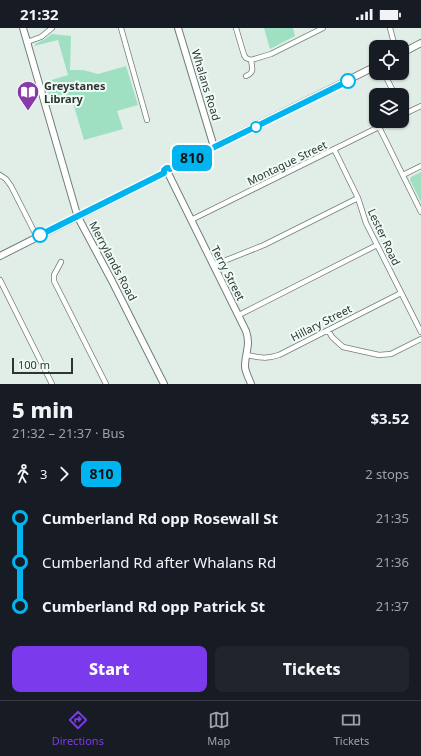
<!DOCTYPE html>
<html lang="en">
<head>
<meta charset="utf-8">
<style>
  :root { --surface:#171b24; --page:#20242c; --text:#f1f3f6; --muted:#9ea1a6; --line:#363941; --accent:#7c3aed }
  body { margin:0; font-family:"Noto Sans",sans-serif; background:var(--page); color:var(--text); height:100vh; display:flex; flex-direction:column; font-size:15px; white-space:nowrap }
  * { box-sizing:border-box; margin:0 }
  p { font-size:13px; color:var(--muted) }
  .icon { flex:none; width:22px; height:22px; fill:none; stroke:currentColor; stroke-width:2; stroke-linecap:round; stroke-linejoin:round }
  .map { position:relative; height:356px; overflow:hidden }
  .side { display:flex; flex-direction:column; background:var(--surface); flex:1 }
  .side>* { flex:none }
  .badge { padding:0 8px; border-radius:6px; font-size:14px; line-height:26px }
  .controls { position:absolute; left:369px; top:12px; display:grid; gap:8px }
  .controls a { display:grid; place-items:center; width:40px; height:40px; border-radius:8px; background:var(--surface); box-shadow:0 1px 3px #0004; font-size:20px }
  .scale { position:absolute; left:12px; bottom:10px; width:61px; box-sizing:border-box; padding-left:4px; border:2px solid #2f3432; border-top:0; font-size:11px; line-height:14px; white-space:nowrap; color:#2f3432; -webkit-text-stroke:3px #effbf5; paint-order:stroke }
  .map>.badge { position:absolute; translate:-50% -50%; box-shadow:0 0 0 2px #fff }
  .legs { display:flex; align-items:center; gap:6px; height:44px; padding:0 12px; font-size:13px }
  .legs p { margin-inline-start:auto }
  .headline { display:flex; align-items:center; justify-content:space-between; height:68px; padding:0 12px }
  h1 { font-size:22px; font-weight:800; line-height:30px }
  .action { display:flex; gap:8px; margin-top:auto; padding:8px 12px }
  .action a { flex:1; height:46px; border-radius:8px; background:var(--accent); color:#fff; font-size:16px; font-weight:800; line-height:46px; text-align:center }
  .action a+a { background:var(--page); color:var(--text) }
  ul { padding:0 12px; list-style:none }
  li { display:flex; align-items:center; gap:14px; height:44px; font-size:15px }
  li i { display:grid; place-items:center; width:6px; height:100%; margin:0 5px; background:currentColor }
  li i::after { content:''; width:10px; height:10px; margin:-5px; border:3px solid; border-radius:50%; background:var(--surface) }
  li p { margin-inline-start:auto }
  li:first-child i { background:linear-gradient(#0000 50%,currentColor 0) }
  li:last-child i { background:linear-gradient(currentColor 50%,#0000 0) }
  .status { display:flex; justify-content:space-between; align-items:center; height:28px; padding:0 20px; background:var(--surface); direction:ltr }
  .status svg { height:11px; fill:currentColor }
  .dock { display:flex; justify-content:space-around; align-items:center; height:56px; border-top:1px solid var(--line); background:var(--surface); font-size:11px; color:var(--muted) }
  .dock a { display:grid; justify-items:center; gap:2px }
  .dock .current { color:var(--accent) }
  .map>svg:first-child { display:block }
  .green { fill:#9ee0c1 }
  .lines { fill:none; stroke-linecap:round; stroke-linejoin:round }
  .street-casing { stroke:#737e78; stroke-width:6 }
  .secondary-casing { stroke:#737e78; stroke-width:8 }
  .street { stroke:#fff; stroke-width:4.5 }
  .secondary { stroke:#fff; stroke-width:6 }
  .line-1-casing { stroke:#fff; stroke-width:9 }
  .line-1 { stroke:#00b5ef; stroke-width:6 }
  .stop-1-dot { fill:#fff; stroke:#00b5ef; stroke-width:2 }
  .labels { text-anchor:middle; stroke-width:4; stroke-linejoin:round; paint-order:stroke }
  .street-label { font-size:11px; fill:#2f3432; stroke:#effbf5 }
  .poi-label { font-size:11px; font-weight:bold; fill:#2f3432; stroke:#effbf5; text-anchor:start }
</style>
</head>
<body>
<div class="status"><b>21:32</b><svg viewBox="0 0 49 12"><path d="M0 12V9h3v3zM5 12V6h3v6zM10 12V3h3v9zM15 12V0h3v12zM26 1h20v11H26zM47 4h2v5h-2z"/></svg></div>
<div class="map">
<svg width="421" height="356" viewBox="0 0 421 356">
  <rect width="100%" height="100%" fill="#e1eee7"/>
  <path class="green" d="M264 0H293L295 8 270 21Z
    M52 6 71 8 70 42H83L98 46 126 38 138 77 117 83 123 101 84 112 71 68 51 73 45 54 68 47 58 12 34 18 35 16 45 11Z
    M421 144V174L410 152 411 149Z"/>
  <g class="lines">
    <g class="street-casing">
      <path id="street" d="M121 0 147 92
        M236 0 244 27 246 30 251 32 271 26 323 0
        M390 0 395 19
        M27 14 41 9 52 0
        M384 45 395 67
        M246 48C255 44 252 40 251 32
        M402 87 421 78
        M379 99 421 184
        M334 121 358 170 366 195 421 304
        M0 147 6 151 11 158 37 209
        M403 147 421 138
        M191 192 391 93
        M61 234 54 247V253L106 356
        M214 237 264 217 358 170
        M0 252 52 356
        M239 287 377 217
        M328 302 332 309 343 319 379 327 391 326 421 311
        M247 327C260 330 267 331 279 327L401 265"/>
    </g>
    <g class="secondary-casing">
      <path id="secondary" d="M23 0 76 183 80 193 112 253 164 356
        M178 0 214 119
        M402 25 421 15
        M170 141 376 38
        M169 147 246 303C251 317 245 325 245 338 245 344 249 350 251 356
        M0 228 164 145"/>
    </g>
    <use href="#street" class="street"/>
    <use href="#secondary" class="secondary"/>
  </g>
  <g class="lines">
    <g class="line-1-casing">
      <path id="line-1" d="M40 207 164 145V142C166 140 168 139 170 141L348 53"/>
    </g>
    <use href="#line-1" class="line-1"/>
  </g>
  <defs>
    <g id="library-pin" transform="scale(1.15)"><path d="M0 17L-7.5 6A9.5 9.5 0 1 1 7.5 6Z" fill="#883aab" stroke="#effbf5"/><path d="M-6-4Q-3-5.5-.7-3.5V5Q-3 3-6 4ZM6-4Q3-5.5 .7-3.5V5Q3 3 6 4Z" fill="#fff"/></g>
  </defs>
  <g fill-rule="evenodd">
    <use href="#library-pin" x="28" y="64"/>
  </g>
  <g class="stop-1-dot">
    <circle cx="348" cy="53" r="7"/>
    <circle cx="256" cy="99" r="5"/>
    <circle cx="40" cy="207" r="7"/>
  </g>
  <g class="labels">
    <g class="street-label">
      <text transform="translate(206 57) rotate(73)" y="4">Whalans Road</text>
      <text transform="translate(287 135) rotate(-26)" y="4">Montague Street</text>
      <text transform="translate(384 209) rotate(65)" y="4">Lester Road</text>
      <text transform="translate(113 233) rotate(62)" y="4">Merrylands Road</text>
      <text transform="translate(228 245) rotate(63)" y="4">Terry Street</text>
      <text transform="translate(321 295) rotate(-27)" y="4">Hillary Street</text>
    </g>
    <g class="poi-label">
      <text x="44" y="62">Greystanes<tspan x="44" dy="13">Library</tspan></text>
    </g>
  </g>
</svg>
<div class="controls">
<a><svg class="icon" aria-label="locate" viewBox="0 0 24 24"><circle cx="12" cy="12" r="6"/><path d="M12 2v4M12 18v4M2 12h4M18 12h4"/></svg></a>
<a><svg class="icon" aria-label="layers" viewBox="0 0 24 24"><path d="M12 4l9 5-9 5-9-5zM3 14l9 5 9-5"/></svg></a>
</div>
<div class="scale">100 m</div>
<b class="badge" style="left:192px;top:130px;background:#00b5ef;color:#111">810</b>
</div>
<section class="side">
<div class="headline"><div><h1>5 min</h1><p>21:32 – 21:37 · Bus</p></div><b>$3.52</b></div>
<div class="legs"><svg class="icon" aria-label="walk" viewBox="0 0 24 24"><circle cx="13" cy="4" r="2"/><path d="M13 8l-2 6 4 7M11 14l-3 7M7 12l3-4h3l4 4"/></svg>3<svg class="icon" aria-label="forward" viewBox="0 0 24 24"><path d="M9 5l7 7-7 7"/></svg><b class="badge" style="background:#00b5ef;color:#111">810</b><p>2 stops</p></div>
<ul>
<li><i style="color:#00b5ef"></i><b>Cumberland Rd opp Rosewall St</b><p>21:35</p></li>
<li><i style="color:#00b5ef"></i><span>Cumberland Rd after Whalans Rd</span><p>21:36</p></li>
<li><i style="color:#00b5ef"></i><b>Cumberland Rd opp Patrick St</b><p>21:37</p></li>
</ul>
<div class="action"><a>Start</a><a>Tickets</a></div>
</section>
<nav class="dock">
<a class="current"><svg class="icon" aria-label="directions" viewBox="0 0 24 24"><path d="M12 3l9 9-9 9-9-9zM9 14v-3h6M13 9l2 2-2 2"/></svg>Directions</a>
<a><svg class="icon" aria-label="map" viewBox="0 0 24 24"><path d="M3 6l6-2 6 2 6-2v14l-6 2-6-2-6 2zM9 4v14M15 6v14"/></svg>Map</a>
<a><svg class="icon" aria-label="tickets" viewBox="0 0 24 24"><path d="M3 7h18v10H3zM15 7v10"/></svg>Tickets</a>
</nav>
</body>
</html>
